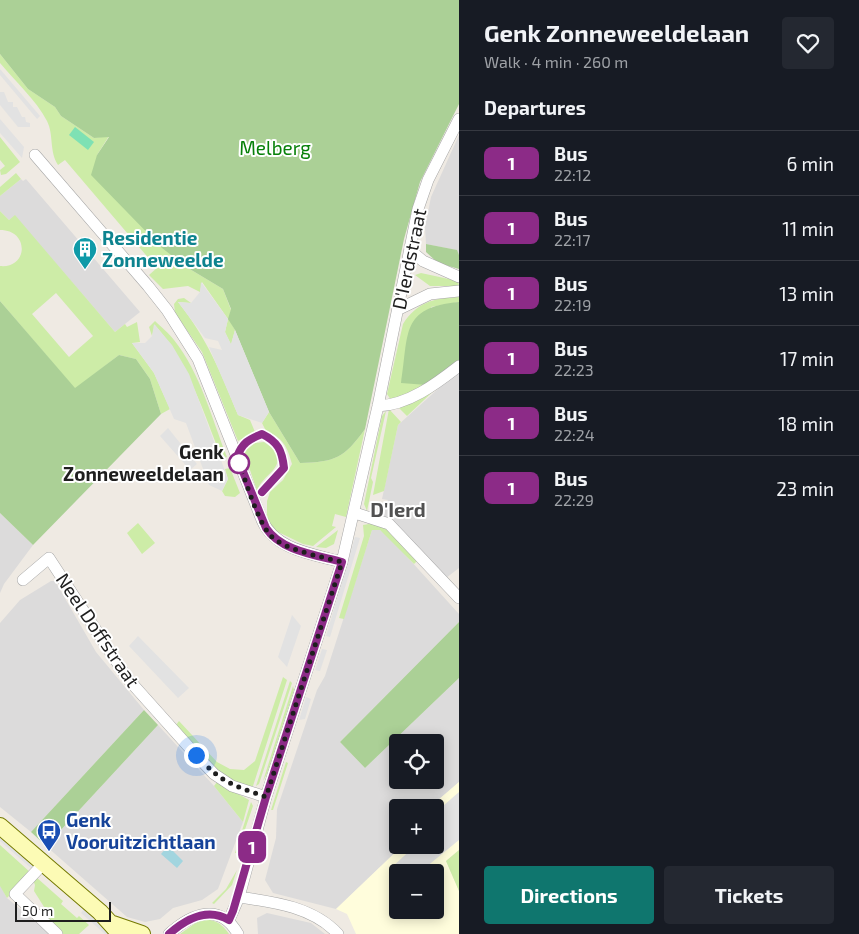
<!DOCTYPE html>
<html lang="en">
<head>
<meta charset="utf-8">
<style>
  :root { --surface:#171b24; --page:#242831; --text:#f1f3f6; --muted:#9ea1a6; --line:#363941; --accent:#0f766e }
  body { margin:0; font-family:"Exo 2",sans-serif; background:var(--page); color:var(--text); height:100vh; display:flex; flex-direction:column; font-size:19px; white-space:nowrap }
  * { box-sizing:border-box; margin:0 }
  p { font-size:16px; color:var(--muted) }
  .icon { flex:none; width:28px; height:28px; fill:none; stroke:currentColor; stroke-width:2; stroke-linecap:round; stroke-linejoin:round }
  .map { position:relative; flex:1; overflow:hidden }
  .side { display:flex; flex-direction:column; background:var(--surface); width:400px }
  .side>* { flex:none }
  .badge { padding:0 10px; border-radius:8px; font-size:18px; line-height:32px }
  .tools { position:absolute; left:389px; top:734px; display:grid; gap:10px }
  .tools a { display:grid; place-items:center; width:55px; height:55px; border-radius:5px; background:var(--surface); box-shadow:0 2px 12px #0003; font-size:25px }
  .scale { position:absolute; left:15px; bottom:12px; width:96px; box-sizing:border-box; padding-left:5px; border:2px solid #1e1e1e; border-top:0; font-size:14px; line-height:18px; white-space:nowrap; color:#1e1e1e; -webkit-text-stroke:4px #fff; paint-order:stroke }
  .you { position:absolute; width:25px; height:25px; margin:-12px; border:4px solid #fff; border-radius:50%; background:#1a73e8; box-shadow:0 0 0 8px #1a73e833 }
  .map>.badge { position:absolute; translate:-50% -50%; box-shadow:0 0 0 2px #fff }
  h2 { padding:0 25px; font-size:19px; line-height:45px }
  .round { display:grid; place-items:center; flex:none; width:52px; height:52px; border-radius:5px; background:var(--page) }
  .summary { display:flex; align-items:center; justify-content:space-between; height:85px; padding:0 25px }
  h1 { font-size:24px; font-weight:700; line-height:38px }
  .action { display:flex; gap:10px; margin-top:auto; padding:10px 25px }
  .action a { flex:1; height:58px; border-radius:5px; background:var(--accent); color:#fff; font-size:20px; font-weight:700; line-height:58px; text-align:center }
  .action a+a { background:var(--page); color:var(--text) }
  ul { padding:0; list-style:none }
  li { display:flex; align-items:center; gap:15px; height:65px; padding:0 25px; border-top:1px solid var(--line) }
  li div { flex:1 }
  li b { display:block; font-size:19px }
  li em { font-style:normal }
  li .badge { min-width:55px; font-weight:700; text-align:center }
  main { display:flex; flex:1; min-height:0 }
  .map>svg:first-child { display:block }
  .residential { fill:#dcdbdb; fill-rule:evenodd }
  .education { fill:#fffddc; fill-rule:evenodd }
  .grass { fill:#cdeca7; fill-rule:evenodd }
  .forest { fill:#abd096 }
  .pitch { fill:#7ee1b4 }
  .parking { fill:#e2e2e2 }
  .water { fill:#a2d5df }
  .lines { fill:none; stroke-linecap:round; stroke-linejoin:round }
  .street-casing { stroke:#a5a5a5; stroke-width:12 }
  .secondary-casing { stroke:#747901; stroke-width:18 }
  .street { stroke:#fff; stroke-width:11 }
  .secondary { stroke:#fcfbb5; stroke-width:16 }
  .line-casing { stroke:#fff; stroke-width:11 }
  .line { stroke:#8c2b87; stroke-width:8 }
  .walk { stroke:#1e1e1e; stroke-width:5; stroke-dasharray:0 9 }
  .stop-dot { fill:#fff; stroke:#8c2b87; stroke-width:2.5 }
  .labels { text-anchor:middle; stroke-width:4; stroke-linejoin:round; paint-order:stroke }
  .park-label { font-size:19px; fill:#078009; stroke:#fff }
  .culture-label { font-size:19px; font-weight:bold; fill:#0d838f; stroke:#fff; text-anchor:start }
  .street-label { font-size:19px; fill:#1e1e1e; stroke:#fff }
  .stop-label { font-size:19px; font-weight:bold; fill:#1e1e1e; stroke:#fff; text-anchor:end }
  .transit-label { font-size:19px; font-weight:bold; fill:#164399; stroke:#fff; text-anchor:start }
  .neighbourhood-label { font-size:20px; font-weight:bold; fill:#515151; stroke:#fff }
</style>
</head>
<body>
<main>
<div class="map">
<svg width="459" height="934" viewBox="0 0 459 934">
  <rect width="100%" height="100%" fill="#efeae3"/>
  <path class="residential" d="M459 135V255L456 250 426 244 425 227 431 197Z
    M21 179 23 181 26 179 140 312 115 332 15 216 9 220 0 211V196Z
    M459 370V568L446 578 383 515 388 500 382 499 398 425Z
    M0 513 33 545 4 584 0 593Z
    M372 530H380L390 538 459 614V622L340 742 365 768 459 678V782L430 807 398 808V845H403L336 909 273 893 265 880 276 838 277 809 317 690 325 676ZM398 742H435V780H398Z
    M51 581H55L96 652 144 710 31 832 0 807V623L20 600Z
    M158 725 214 786 243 822 218 889 202 900 173 908 160 919 145 922 127 917 46 846Z
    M0 885 7 898 50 934H0Z
    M267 913 311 923 325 934H258L257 918Z"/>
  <path class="education" d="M459 782V850L446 861 459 891V934H356L347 914 336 909 403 845H435V808L430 807ZM398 872H435V910H398Z"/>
  <path class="grass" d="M0 54 28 89 55 107 61 116 94 138 109 136 97 155 188 268 223 289 231 310 229 319 235 330 231 345 225 332 228 319 202 282 200 292 188 286 163 289 149 275 158 267 151 261 65 160 58 165C49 151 54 135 47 121 36 100 15 81 0 63Z
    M0 137 20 162 6 174 1 175 0 170 5 166 0 160Z
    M16 173 21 179 0 196V187Z
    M0 211 9 220 15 215 115 332 125 324 127 327 137 322 140 342 132 343 154 373 170 409 161 414 150 379 136 359 119 355 75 389 0 301V266C28 269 30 230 0 230ZM56 293 93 336 69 357 32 314Z
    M421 273 458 281 459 286H430L415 275Z
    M459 297V302L431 307 427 385 391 400 387 394 403 324C417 302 434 298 459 297Z
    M184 298 191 303 178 302C207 338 221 373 238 415L250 420 255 432 238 441 202 352 175 313 174 304 178 299Z
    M155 321C161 327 169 333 174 340 200 372 212 419 227 457L222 459C203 411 189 364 155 325L152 336 149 327Z
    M441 384 407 416 398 407Z
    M389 409 401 422 398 425 384 491 373 495Z
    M386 411 371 478 373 482 367 511 364 504 382 416Z
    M269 412 300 463C336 462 344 458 365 429L346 517 335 514 332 526 336 527 313 546 303 544 276 531 270 525 267 515V501L270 492 283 480 292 464C287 446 283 438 266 431L262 423Z
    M264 442 278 452C281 472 263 474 257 491L244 452 255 443Z
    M230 468 240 493 235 497 225 496 222 491 228 479 225 469Z
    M138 523 155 543 142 554 127 533Z
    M375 523 385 525 418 560 414 564 380 530H372L344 619 339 618 364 536 363 525Z
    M338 530 334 544 326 548 316 547Z
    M283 677 287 680 253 786C224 787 194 745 176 725L179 721 217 762 230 769 244 770 255 761Z
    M290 681 292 683 259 784 256 786Z
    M293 686 294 690 267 774 263 781Z
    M286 762 288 763 273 810H271Z
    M217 782 249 800 243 822 214 786Z
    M251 802 253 806 237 853H235Z
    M0 845 31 873 7 898 0 886Z
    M459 850V891L446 861Z
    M237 870 232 885 214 904 212 903 226 889Z
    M36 877 63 901 61 904 77 918 79 916 89 925 79 934H61L43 917 46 910 34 891 35 885 33 880Z
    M201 919C215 920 221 922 229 934H180Z"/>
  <path class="forest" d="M0 0H459V104L420 182 404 239 365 429C344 458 336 462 300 463L269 412 235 330 228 319 231 309 223 289 188 268 162 248 91 175 97 155 109 137 94 138 61 116 55 107 28 89 0 54Z
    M426 244 457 250 459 255V269L438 263 426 252Z
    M0 301 75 388 119 355 136 359 150 379 161 414 33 545 0 513Z
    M459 302V362L427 385 401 383C409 334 400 307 459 302Z
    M459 622V678L365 768 340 742Z
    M144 710 158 725 46 846 31 832Z"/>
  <path class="pitch" d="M75 127 94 142 88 150 69 135Z"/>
  <path class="parking" d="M0 69 40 116 37 119 0 75Z
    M0 92H4L8 102H13V107H17L22 117H25L26 122 30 123V127H18L0 105Z
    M0 119 24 147 22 158 0 133Z
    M201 282 228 319 225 332 231 344 235 330 269 412 262 423 238 415 209 347 222 350 218 341 205 338 178 302 191 303 200 292Z
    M154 324 172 345 189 374 228 479 222 491 209 485 186 423 174 419 154 373 132 343H145L152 336Z
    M168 428 197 464 190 470 160 436Z
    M355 537 360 538 330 637 326 636Z
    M292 615 301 626 287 667 278 657Z
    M138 636 189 688 178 698 129 646Z
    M322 649 327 650 320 671 315 670Z
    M306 697 311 699 305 719 299 720Z
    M459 792V840L420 872H398L397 878 391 868 416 845H435V813Z
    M0 835 36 867 33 870 0 841Z
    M84 909 111 934H105L81 913Z"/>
  <path class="water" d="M168 846 183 861 177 868 161 854Z"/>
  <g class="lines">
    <g class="street-casing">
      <path id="street" d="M35 155 148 286 167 310 198 359 262 520C275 550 313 554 342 562
        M411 251 423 261 459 277
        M399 309 430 294 459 291
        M378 406C408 405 436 384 459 366
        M355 513 389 524 459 598
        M23 580 49 558 128 679 196 755 214 774 232 786 266 797
        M44 863 15 894 57 934
        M239 897C274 902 313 907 338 934
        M229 920 239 897 266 797 342 562 378 406 418 209 428 180 459 119
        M169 934C192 913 220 902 238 934"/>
    </g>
    <g class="secondary-casing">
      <path id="secondary" d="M0 826 100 912 120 934
        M113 924 142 934"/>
    </g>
    <use href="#street" class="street"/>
    <use href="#secondary" class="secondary"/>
  </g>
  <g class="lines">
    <g class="line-casing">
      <path id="line" d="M169 934C186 919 207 907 229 920L233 911 266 797 342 562C316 555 281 551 266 528L237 457C242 443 249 439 262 434 278 442 282 450 284 468L262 492"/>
    </g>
    <use href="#line" class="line"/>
    <path class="walk" d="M196 755C223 784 231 784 266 797L342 562C322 557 284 550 270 535 257 520 244 476 237 457L239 463"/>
  </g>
  <defs>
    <g id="building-pin" transform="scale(1.25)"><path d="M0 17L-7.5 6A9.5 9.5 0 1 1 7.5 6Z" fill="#0f9aa8" stroke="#fff"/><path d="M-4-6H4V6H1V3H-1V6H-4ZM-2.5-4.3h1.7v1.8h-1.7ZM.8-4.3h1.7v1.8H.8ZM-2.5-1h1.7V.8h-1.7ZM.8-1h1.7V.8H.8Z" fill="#fff"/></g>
    <g id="bus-pin" transform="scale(1.25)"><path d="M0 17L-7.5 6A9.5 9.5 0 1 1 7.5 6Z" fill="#1a4fb4" stroke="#fff"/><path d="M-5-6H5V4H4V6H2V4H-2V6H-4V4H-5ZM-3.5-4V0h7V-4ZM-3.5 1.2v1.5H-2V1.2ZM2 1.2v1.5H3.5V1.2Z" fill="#fff"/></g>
  </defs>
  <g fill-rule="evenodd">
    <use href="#building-pin" x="85" y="249"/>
    <use href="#bus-pin" x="49" y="831"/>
  </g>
  <circle class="stop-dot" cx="239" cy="463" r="10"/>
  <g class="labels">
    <g class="park-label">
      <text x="275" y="155">Melberg</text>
    </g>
    <g class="culture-label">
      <text x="102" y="245">Residentie<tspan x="102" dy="22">Zonneweelde</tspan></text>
    </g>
    <g class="street-label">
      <text transform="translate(409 259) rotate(-78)" y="7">D'Ierdstraat</text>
      <text transform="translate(98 630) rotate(56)" y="7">Neel Doffstraat</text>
    </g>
    <g class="stop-label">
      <text x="224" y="459">Genk<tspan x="224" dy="22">Zonneweeldelaan</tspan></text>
    </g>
    <g class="transit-label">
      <text x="66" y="827">Genk<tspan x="66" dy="22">Vooruitzichtlaan</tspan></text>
    </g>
    <g class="neighbourhood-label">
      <text x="398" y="517">D'Ierd</text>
    </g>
  </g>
</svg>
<div class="tools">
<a><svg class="icon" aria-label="locate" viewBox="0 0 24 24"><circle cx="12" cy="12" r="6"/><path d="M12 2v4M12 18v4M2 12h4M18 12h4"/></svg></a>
<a>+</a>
<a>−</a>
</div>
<div class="scale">50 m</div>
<div class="you" style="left:196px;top:755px"></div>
<b class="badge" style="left:252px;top:847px;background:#8c2b87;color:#fff">1</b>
</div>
<section class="side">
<div class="summary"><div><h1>Genk Zonneweeldelaan</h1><p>Walk · 4 min · 260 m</p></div><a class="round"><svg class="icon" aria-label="heart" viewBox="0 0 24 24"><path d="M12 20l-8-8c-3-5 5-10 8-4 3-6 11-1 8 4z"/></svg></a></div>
<h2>Departures</h2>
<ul>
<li><span class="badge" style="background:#8c2b87;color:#fff">1</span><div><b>Bus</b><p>22:12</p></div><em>6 min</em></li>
<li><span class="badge" style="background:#8c2b87;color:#fff">1</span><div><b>Bus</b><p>22:17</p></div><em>11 min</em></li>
<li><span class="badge" style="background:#8c2b87;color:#fff">1</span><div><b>Bus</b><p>22:19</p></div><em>13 min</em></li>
<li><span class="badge" style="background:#8c2b87;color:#fff">1</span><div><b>Bus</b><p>22:23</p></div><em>17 min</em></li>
<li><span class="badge" style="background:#8c2b87;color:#fff">1</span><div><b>Bus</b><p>22:24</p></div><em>18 min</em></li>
<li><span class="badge" style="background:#8c2b87;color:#fff">1</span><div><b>Bus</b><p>22:29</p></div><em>23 min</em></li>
</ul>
<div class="action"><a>Directions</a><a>Tickets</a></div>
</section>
</main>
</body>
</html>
